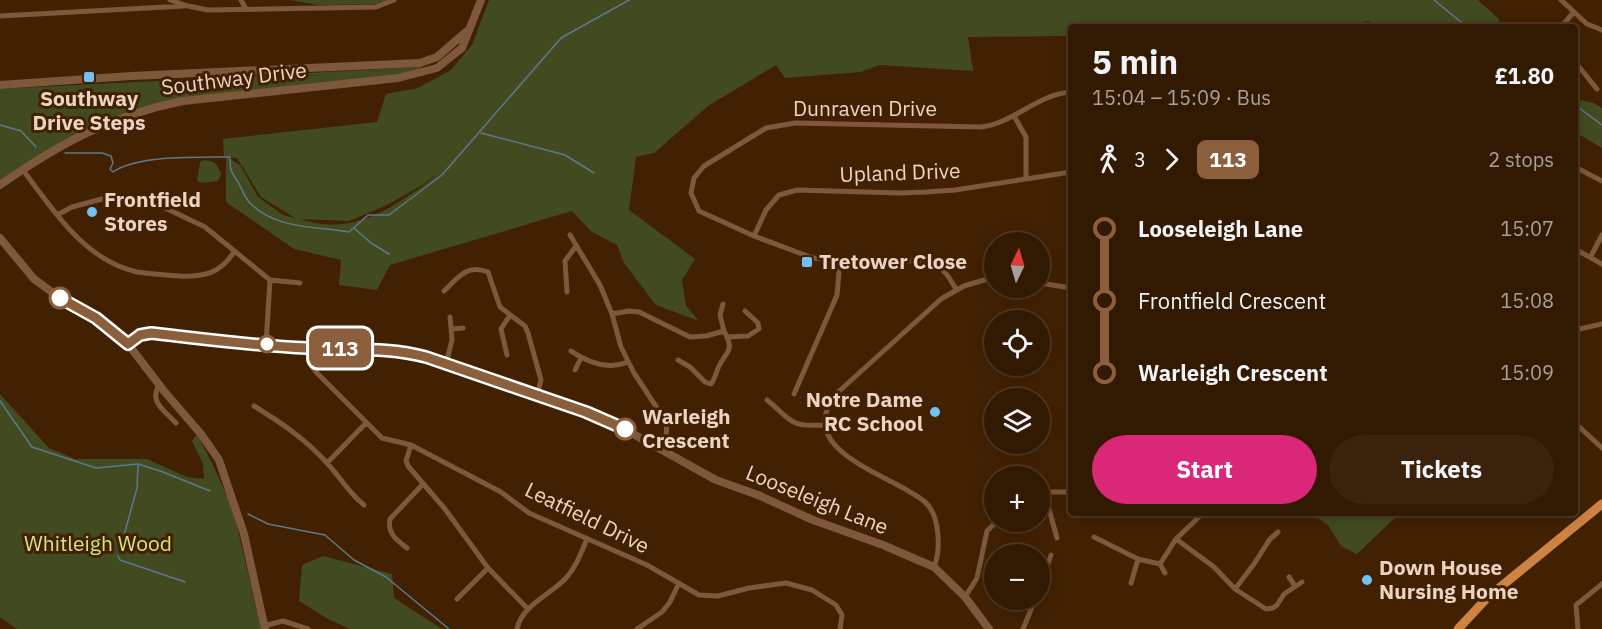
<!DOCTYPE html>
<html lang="en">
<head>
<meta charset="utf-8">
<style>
  :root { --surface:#321902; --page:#3a220c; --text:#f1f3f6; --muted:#a8a099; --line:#4d3824; --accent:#db2777 }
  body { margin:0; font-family:"IBM Plex Sans",sans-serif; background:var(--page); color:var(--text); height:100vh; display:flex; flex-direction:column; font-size:22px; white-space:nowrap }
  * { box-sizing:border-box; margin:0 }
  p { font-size:20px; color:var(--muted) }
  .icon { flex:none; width:33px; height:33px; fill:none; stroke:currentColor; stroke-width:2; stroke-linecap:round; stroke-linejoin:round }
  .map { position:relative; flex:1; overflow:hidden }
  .drawer { position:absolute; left:1068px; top:24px; width:510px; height:492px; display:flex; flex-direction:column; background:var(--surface); border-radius:6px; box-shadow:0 3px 15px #0003,0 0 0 2px var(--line) }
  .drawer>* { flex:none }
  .badge { padding:0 12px; border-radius:9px; font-size:21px; line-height:39px }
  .needle { width:39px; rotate:5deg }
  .tools { position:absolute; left:984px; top:232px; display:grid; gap:12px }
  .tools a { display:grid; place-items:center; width:66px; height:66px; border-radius:50%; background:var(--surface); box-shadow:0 3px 15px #0003,0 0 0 2px var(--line); font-size:30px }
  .map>.badge { position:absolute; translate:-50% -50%; box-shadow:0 0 0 3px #fff }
  .legs { display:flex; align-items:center; gap:9px; height:66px; padding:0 24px; font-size:20px }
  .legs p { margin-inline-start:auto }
  .headline { display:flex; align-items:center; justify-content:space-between; height:102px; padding:0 24px }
  h1 { font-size:33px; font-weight:700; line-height:45px }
  .action { display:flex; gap:12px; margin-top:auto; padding:12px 24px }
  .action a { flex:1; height:69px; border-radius:36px; background:var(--accent); color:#fff; font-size:24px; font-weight:700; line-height:69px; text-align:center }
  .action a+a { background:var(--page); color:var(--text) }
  ul { padding:0 24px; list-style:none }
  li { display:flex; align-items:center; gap:21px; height:72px; font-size:22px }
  li i { display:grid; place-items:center; width:9px; height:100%; margin:0 8px; background:currentColor }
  li i::after { content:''; width:15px; height:15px; margin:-8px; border:4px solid; border-radius:50%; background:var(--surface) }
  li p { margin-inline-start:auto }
  li:first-child i { background:linear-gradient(#0000 50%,currentColor 0) }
  li:last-child i { background:linear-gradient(currentColor 50%,#0000 0) }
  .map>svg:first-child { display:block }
  .green { fill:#424b20; fill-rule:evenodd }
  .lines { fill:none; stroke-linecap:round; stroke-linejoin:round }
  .stream { stroke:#5a7a8c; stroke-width:1.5 }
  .street { stroke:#7e583a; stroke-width:5 }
  .secondary { stroke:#7e583a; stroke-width:8 }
  .highway { stroke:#ce8343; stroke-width:9 }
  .line-1-casing { stroke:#fff; stroke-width:14 }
  .line-1 { stroke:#8b5e3c; stroke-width:9 }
  .poi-dot { fill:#71c1f5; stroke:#422102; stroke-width:2 }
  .stop-1-dot { fill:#fff; stroke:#8b5e3c; stroke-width:3 }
  .labels { text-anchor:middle; stroke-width:6; stroke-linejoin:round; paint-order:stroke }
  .street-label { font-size:21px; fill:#ebd4c4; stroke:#422102 }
  .poi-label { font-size:21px; font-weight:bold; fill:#ebd4c4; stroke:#422102; text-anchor:start }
  .stop-label { font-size:21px; font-weight:bold; fill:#ebd4c4; stroke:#422102; text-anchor:start }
  .park-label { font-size:21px; fill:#d1e681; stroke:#422102 }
</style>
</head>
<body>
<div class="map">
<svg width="1602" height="629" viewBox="0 0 1602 629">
  <rect width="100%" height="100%" fill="#422102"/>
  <path class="green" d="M291 0H387L381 4 318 5Z
    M489 0H1478L1499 19 1500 27H1382L1369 21 1324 27H1071V36L968 37 973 71 880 65 860 72 785 78 776 65 708 106 654 153 636 157 629 210 695 259 682 280 686 306 699 321 656 305 624 263 617 245 592 232 572 211 390 265 377 290 339 285 341 260 294 249 226 202V157L224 156 223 139 377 122 386 94 418 88 451 70 472 45ZM227 157 237 158 261 197 295 218 283 215 258 197 240 165ZM437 173C429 183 418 189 408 196 374 219 341 233 300 219L349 221 387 205 424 184Z
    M422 67 410 79 183 99 128 112 90 128 42 153 0 182V89Z
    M1575 99 1594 103 1602 108V148L1575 132Z
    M204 160C215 161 217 164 221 174L218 181 202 183 197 181 200 162Z
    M0 394 49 448 75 459H147L187 477 204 479 203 464 192 441 197 434 212 463 233 509 261 629H17L0 617Z
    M1311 513H1400L1357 554 1341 546 1328 525Z
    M323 556 392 574 394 598 442 629H350L328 619 299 601 302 565Z"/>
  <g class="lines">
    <path class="stream" d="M1434 0 1467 27
      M1575 105 1602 125
      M0 125 21 131 36 147
      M481 133 565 155 594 173
      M65 153H102L111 156 113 163 110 169 113 172C138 155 199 157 230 157 230 171 231 171 238 182 242 189 244 196 249 202 276 230 315 226 349 232L368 215H389L442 175 561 38 629 0
      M354 228 371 243 389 254
      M0 401 32 447 96 468 138 464 163 472 210 491
      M248 514 268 524 325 535 354 560 386 577 449 629
      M120 550 137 488 138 465
      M118 556 120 560 185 582"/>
    <path class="street" d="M170 0 188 6 208 10 376 7 394 0
      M241 0 246 9
      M1561 0 1587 24 1602 30
      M0 16 184 6
      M1561 27 1574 12
      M1575 62 1597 89
      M1014 116 1026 137V178
      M1575 167 1602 181
      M23 170C53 210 84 260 137 272 151 274 165 275 179 276 203 277 220 274 234 252
      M57 215 72 207 109 197 140 200 159 205 205 227 270 280 300 283
      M570 235 600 285 612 314 621 347 634 373 665 420C669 432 665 439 659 449
      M754 236 766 210 779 195 797 190 900 193 926 192 955 190 1071 172
      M1575 249 1602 264
      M1591 256 1602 235
      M1040 283 1071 288
      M956 289C948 275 941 264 925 261H840L813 258 754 236 699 211 691 193 694 178 704 166 766 128 795 123 981 127C1014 123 1038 94 1071 92
      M444 291C459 277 466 264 488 272L500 307 525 326 528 333 541 380 537 396
      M567 292 565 261 576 246
      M723 304 720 315 724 331
      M612 314 629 311 639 312 690 337 706 336 724 331C735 351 727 350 719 366 716 372 715 379 711 384L705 382 690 367 678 360
      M452 329 463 328
      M1575 330 1602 324
      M727 337 748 336 759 329 758 323 745 311
      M266 344 270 280
      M311 349 312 367 317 373 382 438 411 445 501 492 529 513 647 565 699 595 718 596 749 588 786 583 812 590 836 605 842 615 840 629
      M571 351C587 362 608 370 628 362
      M507 355 501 329 510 315
      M446 364 452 340 450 317
      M575 370 581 358
      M159 385C149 402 164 410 176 423
      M794 394 837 295 840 261
      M767 400C793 421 788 427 825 425
      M254 406C280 422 307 440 327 463 340 477 349 493 364 505
      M1575 423 1602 448
      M411 445 406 461 408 466 445 509 488 568 528 609
      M327 463 366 423
      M1044 491 1057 538
      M1040 492H1071
      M1094 537 1138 559
      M1176 539 1214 567 1235 589 1266 609 1273 608 1277 605 1284 594 1302 582
      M407 548C397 540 387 534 390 519L423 484
      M1160 564 1165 573
      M934 567C941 550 940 515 925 502 894 475 791 452 836 394L941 299 964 286 984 280H994
      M1289 577 1295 586
      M1131 583 1138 559 1160 564 1176 539 1203 513
      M1040 587 1051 555
      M1235 589 1254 564 1270 539 1278 532
      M965 597 977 578 987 531 996 522
      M457 599 488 568
      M264 626 283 621 308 629
      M517 629C522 605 550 595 566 578 576 567 581 553 587 539
      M637 629 662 612 670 602 679 583
      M1023 629 1035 600
      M1578 629 1576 605 1602 584"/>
    <path class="secondary" d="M0 85 131 76 420 63 437 57 467 31
      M0 185C59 144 112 115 183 101L398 78 437 68 462 48 481 0
      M0 238 34 279 60 298 96 318 128 344 164 391 201 434 219 460 244 534 265 629
      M128 344 140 335 151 333 299 348 383 349 406 351 426 357 586 412 626 430 716 480 758 495 813 520 883 545 934 567 965 597 989 629"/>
    <path class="highway" d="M1458 629 1487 598 1602 504"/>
  </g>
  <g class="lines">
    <g class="line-1-casing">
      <path id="line-1" d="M60 298 96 318 128 344 140 335 151 333C203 339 255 346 307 348 347 351 386 346 426 357L586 412 625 429"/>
    </g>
    <use href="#line-1" class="line-1"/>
  </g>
  <g class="poi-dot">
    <rect x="83" y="71" width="12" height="12" rx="3"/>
    <circle cx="92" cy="212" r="6"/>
    <rect x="801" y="256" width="12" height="12" rx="3"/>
    <circle cx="935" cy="412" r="6"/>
    <circle cx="1367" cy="580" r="6"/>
  </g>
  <g class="stop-1-dot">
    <circle cx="60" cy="298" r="10"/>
    <circle cx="267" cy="344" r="8"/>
    <circle cx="625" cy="429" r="10"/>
  </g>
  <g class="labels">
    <g class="street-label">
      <text transform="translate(234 79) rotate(-7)" y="7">Southway Drive</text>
      <text x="865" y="116">Dunraven Drive</text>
      <text transform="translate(900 173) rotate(-2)" y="7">Upland Drive</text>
      <text transform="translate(817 500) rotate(22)" y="7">Looseleigh Lane</text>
      <text transform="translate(587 518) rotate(26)" y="7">Leatfield Drive</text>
    </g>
    <g class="poi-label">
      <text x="89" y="106" text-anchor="middle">Southway<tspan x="89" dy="24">Drive Steps</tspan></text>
      <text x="104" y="207">Frontfield<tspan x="104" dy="24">Stores</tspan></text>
      <text x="819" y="269">Tretower Close</text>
      <text x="923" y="407" text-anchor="end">Notre Dame<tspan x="923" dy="24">RC School</tspan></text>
      <text x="1379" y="575">Down House<tspan x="1379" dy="24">Nursing Home</tspan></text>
    </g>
    <g class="stop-label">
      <text x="642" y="424">Warleigh<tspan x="642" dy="24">Crescent</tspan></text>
    </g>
    <g class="park-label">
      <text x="98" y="551">Whitleigh Wood</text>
    </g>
  </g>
</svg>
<div class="tools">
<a><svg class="needle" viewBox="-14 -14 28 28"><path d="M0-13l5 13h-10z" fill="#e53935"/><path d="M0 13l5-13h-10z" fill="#a8a099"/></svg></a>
<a><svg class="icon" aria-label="locate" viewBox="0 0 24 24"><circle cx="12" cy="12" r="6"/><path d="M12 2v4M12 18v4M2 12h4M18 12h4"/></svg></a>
<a><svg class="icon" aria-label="layers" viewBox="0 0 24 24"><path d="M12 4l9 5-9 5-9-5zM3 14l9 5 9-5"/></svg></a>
<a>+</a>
<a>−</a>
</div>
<b class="badge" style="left:340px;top:348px;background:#8b5e3c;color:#fff">113</b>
<section class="drawer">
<div class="headline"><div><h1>5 min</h1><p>15:04 – 15:09 · Bus</p></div><b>£1.80</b></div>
<div class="legs"><svg class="icon" aria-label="walk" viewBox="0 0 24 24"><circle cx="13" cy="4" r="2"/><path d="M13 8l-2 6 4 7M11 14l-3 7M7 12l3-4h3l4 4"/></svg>3<svg class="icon" aria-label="forward" viewBox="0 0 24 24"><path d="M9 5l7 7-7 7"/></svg><b class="badge" style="background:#8b5e3c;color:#fff">113</b><p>2 stops</p></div>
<ul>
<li><i style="color:#8b5e3c"></i><b>Looseleigh Lane</b><p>15:07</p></li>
<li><i style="color:#8b5e3c"></i><span>Frontfield Crescent</span><p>15:08</p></li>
<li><i style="color:#8b5e3c"></i><b>Warleigh Crescent</b><p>15:09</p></li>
</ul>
<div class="action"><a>Start</a><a>Tickets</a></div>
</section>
</div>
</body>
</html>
